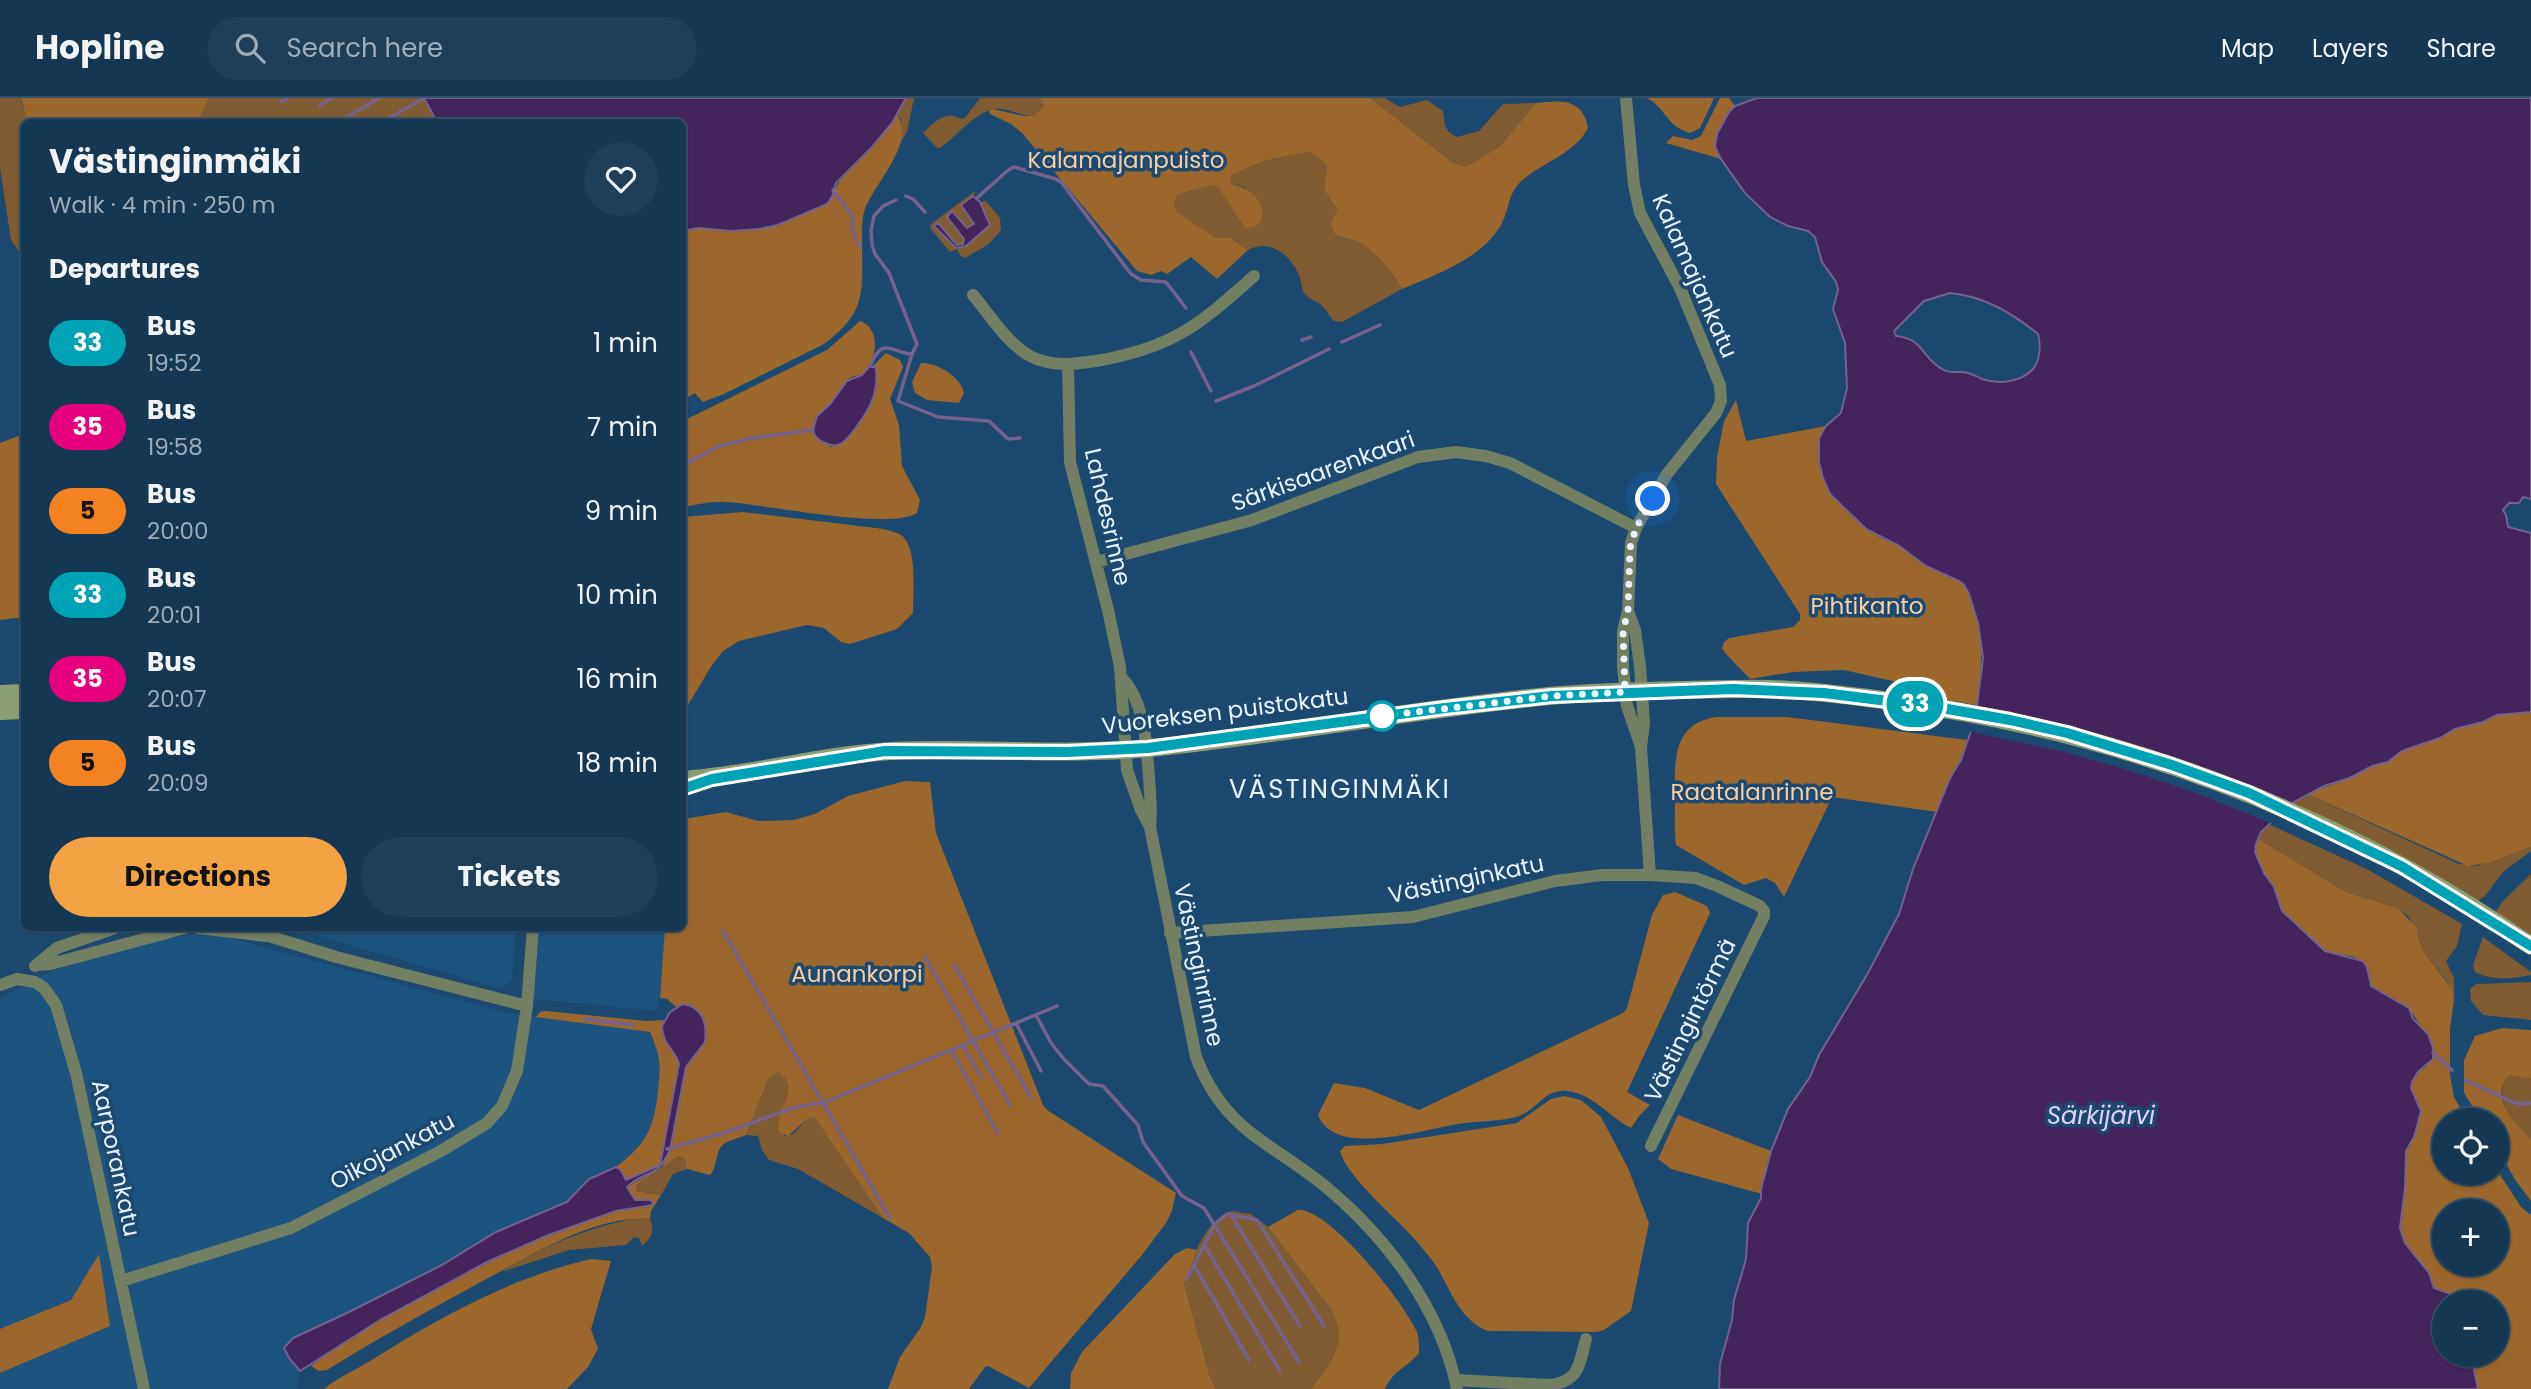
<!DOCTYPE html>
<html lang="en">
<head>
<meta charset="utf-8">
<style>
  :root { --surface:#143754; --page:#1d3f5a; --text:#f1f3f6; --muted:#9dacb8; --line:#33516b; --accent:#f4a344 }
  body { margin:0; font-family:Poppins,sans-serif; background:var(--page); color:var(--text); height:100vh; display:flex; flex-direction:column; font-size:26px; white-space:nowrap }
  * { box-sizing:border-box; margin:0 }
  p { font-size:23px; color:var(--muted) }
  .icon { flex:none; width:38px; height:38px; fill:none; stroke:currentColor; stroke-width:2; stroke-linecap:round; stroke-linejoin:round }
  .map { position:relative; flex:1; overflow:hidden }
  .drawer { position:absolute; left:21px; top:21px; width:665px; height:812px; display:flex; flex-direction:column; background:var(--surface); border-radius:10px; box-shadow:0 2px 5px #0004,0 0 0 2px var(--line) }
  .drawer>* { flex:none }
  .badge { padding:0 14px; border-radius:23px; font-size:24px; line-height:46px }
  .controls { position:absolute; left:2432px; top:1010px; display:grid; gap:14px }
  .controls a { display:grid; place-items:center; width:77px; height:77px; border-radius:50%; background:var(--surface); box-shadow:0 2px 5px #0004,0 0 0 2px var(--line); font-size:35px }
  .you { position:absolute; width:35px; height:35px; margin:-18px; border:5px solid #fff; border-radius:50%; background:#1a73e8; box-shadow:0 0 0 10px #1a73e833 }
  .map>.badge { position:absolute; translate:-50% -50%; box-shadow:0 0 0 4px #fff }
  h2 { padding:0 28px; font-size:26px; line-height:63px }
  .round { display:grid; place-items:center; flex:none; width:74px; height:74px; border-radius:37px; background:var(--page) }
  .head { display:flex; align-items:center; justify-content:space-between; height:119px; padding:0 28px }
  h1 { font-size:33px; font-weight:700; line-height:52px }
  .cta { display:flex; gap:14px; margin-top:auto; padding:14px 28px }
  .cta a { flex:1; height:80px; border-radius:42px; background:var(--accent); color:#111; font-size:28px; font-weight:700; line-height:80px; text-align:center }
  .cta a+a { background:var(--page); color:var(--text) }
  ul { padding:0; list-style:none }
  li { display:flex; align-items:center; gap:21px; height:84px; padding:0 28px }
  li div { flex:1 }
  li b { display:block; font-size:26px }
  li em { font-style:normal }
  li .badge { min-width:77px; font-weight:700; text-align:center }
  header { display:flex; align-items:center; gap:42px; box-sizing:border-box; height:98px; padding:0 35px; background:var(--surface); border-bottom:2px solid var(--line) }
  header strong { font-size:33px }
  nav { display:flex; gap:38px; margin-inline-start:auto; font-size:24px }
  .search { width:490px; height:63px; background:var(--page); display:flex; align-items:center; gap:18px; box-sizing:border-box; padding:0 24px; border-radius:38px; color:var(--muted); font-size:26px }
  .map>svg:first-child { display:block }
  .built { fill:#1d537f }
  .green { fill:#805a30 }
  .forest { fill:#9b672c; fill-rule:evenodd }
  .water { fill:#43245d; stroke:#75628d; stroke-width:2; fill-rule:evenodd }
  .pier { fill:#1b4970 }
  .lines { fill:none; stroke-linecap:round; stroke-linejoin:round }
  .stream { stroke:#75628d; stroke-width:3.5 }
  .street { stroke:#737f63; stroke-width:12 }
  .secondary { stroke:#8b9e71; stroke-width:18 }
  .line-casing { stroke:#fff; stroke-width:16 }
  .line { stroke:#00a3b4; stroke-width:10 }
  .walk { stroke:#e9f3fc; stroke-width:7; stroke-dasharray:0 12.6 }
  .stop-dot { fill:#fff; stroke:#00a3b4; stroke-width:3.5 }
  .labels { text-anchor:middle; stroke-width:7; stroke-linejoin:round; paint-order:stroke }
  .park-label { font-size:23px; fill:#fbcea1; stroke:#1b4970 }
  .street-label { font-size:23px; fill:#e9f3fc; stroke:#1b4970 }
  .water-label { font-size:24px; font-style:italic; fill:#e3d2f6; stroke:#1b4970 }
  .quarter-label { font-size:26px; letter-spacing:2px; fill:#e9f3fc; stroke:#1b4970 }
</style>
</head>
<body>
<header>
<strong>Hopline</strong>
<div class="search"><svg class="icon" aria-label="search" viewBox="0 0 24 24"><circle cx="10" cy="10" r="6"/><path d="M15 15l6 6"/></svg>Search here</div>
<nav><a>Map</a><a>Layers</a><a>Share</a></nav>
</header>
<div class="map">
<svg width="2531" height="1291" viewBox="0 0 2531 1291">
  <rect width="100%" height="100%" fill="#1b4970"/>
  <path class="built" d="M289 830H515L512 883 499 890Z
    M539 830H665L661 892 657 913 533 901Z
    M203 833 507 915 648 933 660 958 662 970 654 1023 651 1031 635 1054 616 1069 589 1081 567 1104 496 1134 442 1167 349 1214 293 1240 284 1250 289 1260 300 1273 297 1291H0V901L47 875 117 852Z"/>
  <path class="green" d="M0 0H21C22 11 26 21 37 24H24V156L18 152 11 142 0 70Z
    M209 0H424L437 24H198Z
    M906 0H914L907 34 900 45 901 22 897 17Z
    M980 0H1040L1044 7 1034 18C1021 19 1008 9 995 11 974 14 958 38 940 50L936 49 923 35C934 24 946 12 961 21L965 20Z
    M1370 0H1385L1400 9 1427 2 1443 13C1445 27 1444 33 1457 39L1479 33 1503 6 1536 5 1500 48 1466 69 1452 64Z
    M1308 54 1319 60 1327 68 1324 92 1337 111 1331 125 1339 139C1346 141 1354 141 1361 144 1378 154 1393 175 1402 191L1342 224 1334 223C1329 218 1326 211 1320 206 1314 202 1307 201 1303 193 1301 188 1301 182 1299 177 1290 157 1270 140 1248 152L1230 140 1215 141 1202 133 1177 114 1174 106 1178 96 1214 87 1219 89 1242 126 1246 90 1231 85 1232 77 1264 63Z
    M975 93 974 98 961 107 974 127 967 131 953 113 947 119 964 141 963 146 957 147 938 125 935 127 953 148 961 150 990 126 980 104 986 103 1000 120 1001 132 989 146 965 160 960 157 957 151 950 154 930 130 931 126Z
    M2307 696 2459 766 2477 768 2531 749V753L2503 774 2485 798 2478 803 2292 705Z
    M2268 726 2367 771 2462 826 2457 848 2446 863 2454 880V902L2447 883 2422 851 2418 835 2409 819 2398 810 2346 794 2257 740Z
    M2531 776V839L2495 815 2503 803Z
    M2483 839 2531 874V877C2513 881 2493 883 2475 874L2473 867Z
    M2531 884V922L2483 917 2471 903 2470 891 2476 886Z
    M778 974 786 979 790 985 784 1038 793 1036 807 1021 814 1019 883 1120 798 1071 769 1062 762 1052 758 1038 746 1037 769 980Z
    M2510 977 2531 981V1041C2515 1026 2496 1006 2504 982Z
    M679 1058 685 1062 687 1071 673 1076 661 1097 636 1093V1087Z
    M1232 1113 1251 1116 1268 1129 1330 1210C1349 1244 1332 1264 1311 1291H1216L1210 1279 1184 1186C1190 1163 1207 1119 1232 1113Z
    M636 1120H650C654 1133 653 1139 642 1148L639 1140 634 1139 626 1147 569 1152 501 1174C547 1147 583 1131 636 1120Z"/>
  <path class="forest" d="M21 0H209L198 24H37L26 19Z
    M1040 0H1370L1452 64 1466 69 1500 48 1536 5C1561 2 1583 0 1588 30 1575 55 1546 63 1525 80 1506 95 1511 109 1501 127 1480 162 1437 176 1402 191 1393 175 1378 155 1361 145 1353 140 1344 142 1335 136L1331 125 1337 111 1324 92 1327 68 1319 60 1308 54 1264 63 1232 77 1231 85C1239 89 1248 90 1255 98 1266 110 1266 130 1247 130L1242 126 1219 90 1214 87 1178 96 1174 106 1177 114 1215 140H1230L1248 152 1217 181 1191 159 1167 176 1161 173 1151 177 1137 173 1022 35 1011 26 990 16 989 13 993 11 1024 18H1034L1044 7Z
    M1647 0H1714L1700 30 1690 35C1667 29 1664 8 1647 0Z
    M1720 0H1729L1735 8 1729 14 1715 49 1721 61 1666 45 1673 38 1692 42 1701 38Z
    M897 17C917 46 872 87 864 114 861 124 862 136 862 147 862 194 867 214 824 246L724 296 703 304 695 295 683 302V133L698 130 731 133 759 131 778 127 827 106 844 75 873 48Z
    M860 223C881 230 877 260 865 274 861 279 855 277 850 280 842 285 837 299 830 306 826 311 818 315 815 321 813 327 813 332 814 337L831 349 845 343 851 335 876 275 873 268 886 255 900 262 903 269 890 301 899 327 902 368 920 402 917 415C888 433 765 406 725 404 711 403 696 407 683 409V323L827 252Z
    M921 265C937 264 961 279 964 295L959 305 927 302 915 295 912 284Z
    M1736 302 1746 343 1826 328C1800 371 1841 415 1876 437 1883 442 1893 444 1900 449 1909 455 1917 463 1926 468 1937 475 1955 477 1964 487 1971 496 1973 507 1976 517 1984 550 1981 574 1977 607L1945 602 1910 587 1844 572 1793 574 1750 581 1725 555 1722 550 1724 544 1729 540 1793 529 1800 522V516L1716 386 1717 359 1724 323Z
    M21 337 24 339V521L16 520 0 522V345Z
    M743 414 884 431C890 433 896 434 901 437 918 449 913 495 913 515L897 531 850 546 841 544 824 530 807 527 739 543 723 553 712 567 688 607 683 608V419Z
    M2531 614V749L2488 765 2468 768 2307 696 2350 680 2372 668 2388 664 2402 653 2440 640 2455 631 2474 627 2497 617Z
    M1716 619H1787L1967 642C1960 667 1947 690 1937 714L1832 699 1784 799 1775 785 1766 780 1744 787 1676 747C1674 733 1675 717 1675 703 1675 667 1670 626 1716 619Z
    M905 683 930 684 936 735 1043 1007 1047 1012 1176 1095 1172 1113 1166 1125 1142 1157 1029 1290 988 1268 985 1269 969 1291H888L900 1259 921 1229 925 1219 932 1169 930 1159 909 1135 883 1120 814 1019 807 1021 788 1038 779 1034C775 1010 803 989 778 974L769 980 746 1037C739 1040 730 1042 724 1046 715 1052 718 1068 710 1077L687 1071 685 1062 679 1058 636 1087V1093L661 1097 651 1113 650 1120C592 1119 540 1153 490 1179 435 1209 380 1239 327 1272L319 1273 311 1268C348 1240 387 1218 428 1196 479 1168 529 1144 583 1125 604 1117 628 1106 650 1109L649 1101 635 1102 627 1089 662 1069 670 1052 686 969 694 960 683 906 676 909 667 901 660 900 665 830H682L683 721 726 714 758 723 794 722 815 716 848 698Z
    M2257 740 2346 794 2398 810 2416 829 2422 851 2452 891 2454 902 2450 931V977L2454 999 2467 1022H2445V1074H2497V1072L2521 1109 2531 1117V1291H2478L2471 1257 2497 1256V1204H2464L2459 1199 2434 1190 2429 1175 2405 1145 2400 1130 2405 1090 2406 1053 2414 1039 2421 1013 2411 989 2412 984 2418 974 2425 970 2433 950C2429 942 2412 912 2406 908 2395 901 2381 897 2371 888L2370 877 2355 859 2325 853 2282 813 2274 789 2264 775 2255 754ZM2445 1113H2497V1166H2445Z
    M1675 794 1707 808 1710 815 1627 994 1650 1007 1639 1018 1631 1030C1609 1019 1594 996 1567 993 1544 990 1536 1014 1516 1019 1497 1024 1477 1023 1458 1026 1424 1031 1335 1061 1318 1017L1334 985 1365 990 1419 1012 1623 915 1627 910 1652 817 1663 797Z
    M545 913 647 923 664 922 662 928 679 966 661 1064 658 1068 626 1082 620 1071 616 1069C647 1045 653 1032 658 994 661 966 661 961 650 934L536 919 540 914Z
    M2502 930 2531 932V981L2510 977C2487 996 2516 1027 2531 1041V1103L2516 1083 2497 1050V1022H2481L2464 995V962L2475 938Z
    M1564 998 1581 1002 1601 1019 1628 1070 1649 1125 1631 1213 1604 1232 1596 1234 1488 1233C1461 1223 1451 1194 1438 1171 1432 1161 1424 1153 1418 1145 1399 1122 1346 1079 1340 1053L1345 1048 1382 1046 1517 1025 1551 1001Z
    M1678 1017 1771 1053 1761 1091 1762 1096 1671 1071 1658 1061Z
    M1298 1112C1330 1110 1404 1205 1417 1234 1419 1240 1419 1248 1419 1255 1407 1270 1393 1272 1385 1291H1311C1332 1264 1349 1244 1330 1210L1268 1129Z
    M1187 1150 1197 1152 1184 1186 1210 1279 1216 1291H1070L1071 1275 1082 1254 1175 1156Z
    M99 1156 110 1228 0 1275V1231L71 1202Z
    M591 1161 611 1163 591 1231 598 1251 588 1269 567 1291H324C337 1280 355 1272 370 1263 438 1220 512 1179 591 1161Z"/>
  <path class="water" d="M424 0H906L892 25 873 48 836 85 832 99 827 106 778 127 759 131 731 133 698 130 683 133 682 24H437Z
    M1757 0H2531V401L2523 399 2519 405H2509L2503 412 2506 417 2508 429 2531 435V614L2497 617 2483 624 2455 631 2440 640 2402 653 2388 664 2372 668 2350 680 2324 688 2292 705 2261 734 2256 746 2255 754 2264 775 2274 789 2282 813 2325 853 2363 863 2367 869 2371 888 2409 910 2413 921 2428 936 2433 950V961L2418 974 2412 984 2411 990 2421 1013 2414 1039 2406 1053 2405 1090 2400 1130 2405 1145 2429 1175 2434 1190 2459 1199 2464 1204H2445V1256L2471 1257 2478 1291H1719L1720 1266 1732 1222 1734 1202 1746 1161 1748 1125 1761 1100V1091L1771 1053 1788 1011 1810 979 1819 957 1868 875 1899 816 1913 771 1950 680 1961 662 1970 636 1977 607 1983 560 1978 525 1969 496 1964 487 1959 483 1926 468 1898 447 1866 431 1830 396 1823 380 1819 364V340L1826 328 1841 315 1847 290 1845 245 1833 211 1838 192 1836 184 1822 164 1815 139 1808 133 1788 128 1770 119 1745 95 1721 61 1715 49 1717 36 1729 14 1735 8ZM1950 195C1984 198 2012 215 2038 236 2041 247 2040 263 2033 271 2021 284 1999 287 1982 281 1977 279 1973 276 1968 275 1958 272 1951 277 1942 271 1921 260 1925 241 1896 238L1894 233 1924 203Z
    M973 98 980 104 990 127 966 148 956 150 934 128 938 125 957 147 963 146 964 141 947 119 952 113 967 130 974 126 961 107Z
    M870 268 876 270C879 298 867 316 851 336 842 347 836 351 823 344 817 341 815 339 813 332L817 318 830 306 847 283 862 277Z
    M683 906C703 909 707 926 705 944L686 969 670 1052C656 1082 646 1071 627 1089L635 1102H651L653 1107 616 1113 546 1138 487 1164 380 1222 300 1273 289 1260 284 1250 293 1240 349 1214 442 1167 496 1134 567 1104 589 1081 616 1069 620 1071 626 1082 660 1067 679 966C675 951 662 947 662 928L670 914Z"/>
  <path class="pier" d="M1973 608 2072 629 2141 649 2295 708 2273 726 2191 693 2131 673 2065 654 1967 633Z"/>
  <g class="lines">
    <path class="stream" d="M281 4 288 0
      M320 7 332 0
      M339 24 379 0
      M382 24 424 0
      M429 24 435 21
      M833 92 852 117 853 135 860 149
      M906 98 913 101 925 114
      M977 100 1007 73 1014 69 1056 81 1061 84 1131 176 1141 182 1166 184 1186 210
      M1302 242 1311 239
      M1342 244 1380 227
      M1191 254 1211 293
      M912 256 898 303 938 319 989 323 1008 341 1020 340
      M870 268C883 236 893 256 912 256L917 246 889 175 875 156 872 147 871 133 874 118 883 108 896 102
      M1216 303 1254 288 1329 251
      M682 368 719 348 753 340 813 332
      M723 833 890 1120
      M925 859 1010 1007
      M954 867 1031 999
      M1036 917 1051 945 1063 960 1089 986 1103 988 1138 1027 1143 1044 1182 1098 1204 1110 1299 1264
      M585 921 633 927
      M1016 925 1041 973
      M963 947 981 979
      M951 952 998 1035
      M2433 955 2452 972
      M2465 982 2513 1004 2520 1006 2531 1005
      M667 1051C690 1044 713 1039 735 1031 765 1021 791 1007 823 1005L1057 908
      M1231 1117 1300 1228
      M1205 1148 1280 1273
      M1194 1167 1249 1262
      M1187 1181 1215 1126 1227 1116 1257 1122 1324 1228"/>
    <path class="street" d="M1626 0 1634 87 1640 115 1680 190 1720 287 1721 303 1716 315 1667 376 1636 430 1631 445 1628 513 1623 533V569L1627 608 1641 649
      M973 197C990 217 1008 247 1032 259 1052 269 1075 266 1096 263 1172 250 1198 228 1254 178
      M1068 266 1070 364 1108 512 1120 569 1127 672 1141 712 1150 729 1196 959C1225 1034 1270 1043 1326 1089 1387 1140 1441 1211 1457 1291
      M1096 464 1252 422 1418 359 1456 354 1486 358 1510 365 1636 430
      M1628 513 1635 532 1640 568 1644 625 1641 649 1650 777
      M1121 579C1146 605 1146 646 1149 679 1150 696 1152 712 1150 729
      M198 830 266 838
      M255 830 269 838 336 859 527 908
      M1170 835 1413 819 1555 783 1602 777H1650L1696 780 1717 788 1760 808 1764 813V818L1651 1048
      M36 867 51 866 185 830
      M35 868 57 850 115 830
      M0 887 17 881 35 884 44 890 56 907 76 975 144 1291
      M121 1183 291 1130 441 1053 487 1025 502 1008 517 973 527 908 533 830
      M1455 1282 1549 1287C1580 1284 1579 1266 1586 1241"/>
    <path class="secondary" d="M0 596 24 595
      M0 613 24 612
      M682 682C753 677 821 657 891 653 977 649 1063 658 1150 650 1283 637 1415 611 1549 598 1593 594 1638 593 1683 592 1711 592 1740 590 1769 591 1807 592 1845 597 1883 602 2114 631 2340 714 2531 848"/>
  </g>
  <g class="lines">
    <g class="line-casing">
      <path id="line" d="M682 691 712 681 885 653 1067 654 1148 650 1445 610 1552 598 1733 591 1824 595 1936 609 2010 622 2067 635 2172 667 2249 695 2401 768 2531 848"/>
    </g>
    <use href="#line" class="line"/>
    <path class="walk" d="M1382 618 1552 598 1625 594 1623 533 1628 513 1630 450 1636 430 1653 401"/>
  </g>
  <circle class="stop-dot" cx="1382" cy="618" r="14"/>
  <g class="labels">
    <g class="park-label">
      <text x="1126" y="70">Kalamajanpuisto</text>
      <text x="1867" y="516">Pihtikanto</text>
      <text x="1752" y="702">Raatalanrinne</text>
      <text x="857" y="884">Aunankorpi</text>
    </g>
    <g class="street-label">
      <text transform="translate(1695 178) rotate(66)" y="8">Kalamajankatu</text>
      <text transform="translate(1323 373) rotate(-20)" y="8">Särkisaarenkaari</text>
      <text transform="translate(1108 419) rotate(77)" y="8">Lahdesrinne</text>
      <text transform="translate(1225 613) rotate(-7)" y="8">Vuoreksen puistokatu</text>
      <text transform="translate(1466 781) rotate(-12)" y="8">Västinginkatu</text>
      <text transform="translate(1199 867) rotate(78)" y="8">Västinginrinne</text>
      <text transform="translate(1690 922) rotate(-64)" y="8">Västingintörmä</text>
      <text transform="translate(392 1053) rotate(-28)" y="8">Oikojankatu</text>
      <text transform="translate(116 1060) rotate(78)" y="8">Aarporankatu</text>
    </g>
    <g class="water-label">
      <text x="2101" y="1026">Särkijärvi</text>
    </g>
    <g class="quarter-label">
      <text x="1340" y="700">VÄSTINGINMÄKI</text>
    </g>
  </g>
</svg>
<div class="controls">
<a><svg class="icon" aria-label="locate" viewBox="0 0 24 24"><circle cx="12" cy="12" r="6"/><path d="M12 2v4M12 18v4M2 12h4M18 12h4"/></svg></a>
<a>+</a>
<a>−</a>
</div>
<div class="you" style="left:1653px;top:401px"></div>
<b class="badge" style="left:1915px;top:606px;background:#00a3b4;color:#fff">33</b>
<section class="drawer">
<div class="head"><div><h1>Västinginmäki</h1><p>Walk · 4 min · 250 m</p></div><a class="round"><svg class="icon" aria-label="heart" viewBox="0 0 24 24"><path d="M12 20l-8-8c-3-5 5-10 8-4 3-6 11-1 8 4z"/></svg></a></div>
<h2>Departures</h2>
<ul>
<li><span class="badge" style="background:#00a3b4;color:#fff">33</span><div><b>Bus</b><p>19:52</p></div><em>1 min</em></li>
<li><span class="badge" style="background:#e6007e;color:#fff">35</span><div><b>Bus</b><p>19:58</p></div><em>7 min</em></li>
<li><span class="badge" style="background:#f58220;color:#111">5</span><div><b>Bus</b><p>20:00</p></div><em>9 min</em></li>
<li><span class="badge" style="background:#00a3b4;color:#fff">33</span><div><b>Bus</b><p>20:01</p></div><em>10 min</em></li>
<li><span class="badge" style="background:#e6007e;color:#fff">35</span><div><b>Bus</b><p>20:07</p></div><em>16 min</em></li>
<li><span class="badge" style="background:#f58220;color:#111">5</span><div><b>Bus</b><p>20:09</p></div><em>18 min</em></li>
</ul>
<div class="cta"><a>Directions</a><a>Tickets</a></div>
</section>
</div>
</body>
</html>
